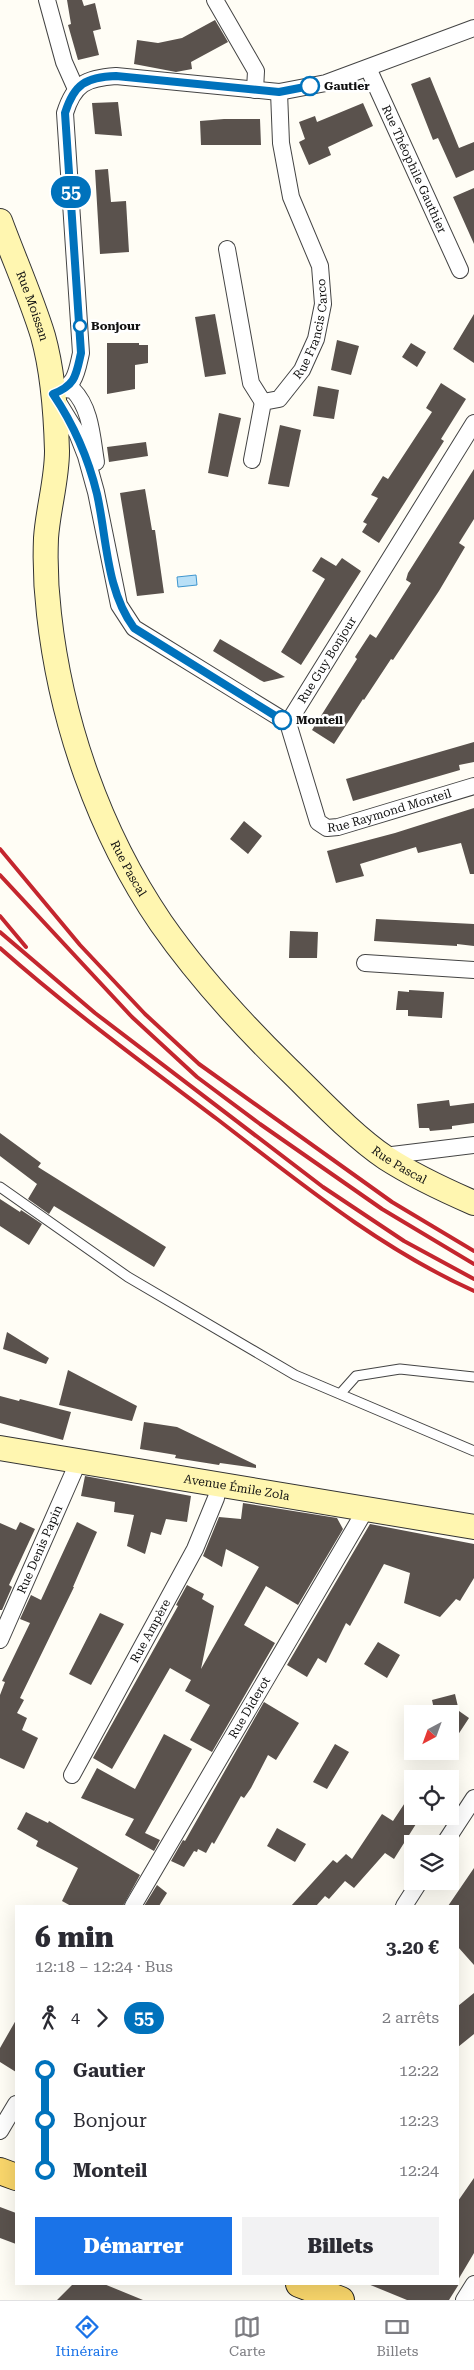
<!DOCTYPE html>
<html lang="fr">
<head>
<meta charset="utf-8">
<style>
  :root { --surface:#fff; --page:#f2f2f3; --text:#2b2b33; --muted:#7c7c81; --line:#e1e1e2; --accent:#1a73e8 }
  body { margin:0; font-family:"Roboto Serif",serif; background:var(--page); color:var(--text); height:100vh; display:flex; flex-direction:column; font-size:19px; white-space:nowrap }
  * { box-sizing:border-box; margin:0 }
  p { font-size:16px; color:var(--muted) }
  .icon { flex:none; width:28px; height:28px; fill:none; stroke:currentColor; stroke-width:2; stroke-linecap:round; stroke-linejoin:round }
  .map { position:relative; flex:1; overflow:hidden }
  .panel { position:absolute; left:15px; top:1905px; width:444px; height:380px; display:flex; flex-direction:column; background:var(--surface); border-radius:0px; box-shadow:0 5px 20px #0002 }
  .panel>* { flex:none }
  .badge { padding:0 10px; border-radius:16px; font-size:18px; line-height:32px }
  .needle { width:32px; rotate:221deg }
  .controls { position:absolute; left:404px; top:1705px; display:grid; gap:10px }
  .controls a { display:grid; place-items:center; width:55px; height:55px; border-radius:0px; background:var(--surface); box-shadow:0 5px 20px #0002; font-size:25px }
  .map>.badge { position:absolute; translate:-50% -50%; box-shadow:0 0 0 2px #fff }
  .legs { display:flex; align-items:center; gap:8px; height:55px; padding:0 20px; font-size:16px }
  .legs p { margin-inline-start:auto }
  .summary { display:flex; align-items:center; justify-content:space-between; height:85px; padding:0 20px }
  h1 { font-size:28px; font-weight:800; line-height:38px }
  .primary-button { display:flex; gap:10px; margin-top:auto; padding:10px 20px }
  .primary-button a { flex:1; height:58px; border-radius:0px; background:var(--accent); color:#fff; font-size:20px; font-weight:800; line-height:58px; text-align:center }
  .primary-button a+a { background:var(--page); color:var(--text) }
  ul { padding:0 20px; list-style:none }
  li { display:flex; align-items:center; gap:18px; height:50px; font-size:19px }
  li i { display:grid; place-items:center; width:8px; height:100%; margin:0 6px; background:currentColor }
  li i::after { content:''; width:12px; height:12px; margin:-6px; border:4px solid; border-radius:50%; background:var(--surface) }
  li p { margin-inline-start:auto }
  li:first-child i { background:linear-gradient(#0000 50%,currentColor 0) }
  li:last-child i { background:linear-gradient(currentColor 50%,#0000 0) }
  .tabs { display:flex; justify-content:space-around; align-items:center; height:70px; border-top:1px solid var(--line); background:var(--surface); font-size:14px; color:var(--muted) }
  .tabs a { display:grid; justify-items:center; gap:2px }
  .tabs .current { color:var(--accent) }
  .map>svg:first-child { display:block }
  .water { fill:#b9e0f7; stroke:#3f96cf }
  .building { fill:#5a524d }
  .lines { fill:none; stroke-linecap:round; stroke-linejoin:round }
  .service-casing { stroke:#444; stroke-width:11 }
  .minor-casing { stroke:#444; stroke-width:18 }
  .secondary-casing { stroke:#333; stroke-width:26 }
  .primary-casing { stroke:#222; stroke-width:28 }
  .service { stroke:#fff; stroke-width:9 }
  .minor { stroke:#fff; stroke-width:16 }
  .secondary { stroke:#fff6b0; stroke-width:24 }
  .primary { stroke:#f9d66b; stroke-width:26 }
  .rail { stroke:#c4262e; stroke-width:4 }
  .line-1-casing { stroke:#fff; stroke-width:11 }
  .line-1 { stroke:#0072bc; stroke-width:8 }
  .stop-1-dot { fill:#fff; stroke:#0072bc; stroke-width:2.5 }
  .labels { text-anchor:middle; stroke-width:5; stroke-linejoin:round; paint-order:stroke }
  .stop-label { font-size:12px; font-weight:bold; fill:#111; stroke:#fff; text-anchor:start }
  .street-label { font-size:12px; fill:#111; stroke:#fff }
</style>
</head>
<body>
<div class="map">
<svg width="474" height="2300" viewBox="0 0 474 2300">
  <rect width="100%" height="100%" fill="#fffdf5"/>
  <path class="water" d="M196 575 197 585 178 587 177 577Z"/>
  <path class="building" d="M67 0H82L84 6 95 3 101 29 93 31 99 55 78 60 68 25 71 24Z
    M215 20 228 42 191 62 192 69 176 72 134 64 137 40 158 43 182 38Z
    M430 77 459 148 474 142V170L456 178 438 138 433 140 411 84Z
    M118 102 122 136 95 134 92 103Z
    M363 103 373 126 328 147 331 155 309 165 299 142 305 139 299 122 315 116 317 122Z
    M224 119H260L261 145H201L200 121Z
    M108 169 111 202 126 201 129 252 100 254 95 170Z
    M474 188V244L453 197Z
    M215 314 226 374 205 377 195 317Z
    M474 314V363L453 349Z
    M337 340 359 346 351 375 331 370Z
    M107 343H139V345H148V363L135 365V389L107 394Z
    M411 343 426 352 417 367 402 357Z
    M441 383 466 399 441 439 444 441 379 543 362 532 367 524 363 522 378 498 371 495 383 476 388 479 432 412 426 408Z
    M318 386 339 390 334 419 313 416Z
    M219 413 241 418 228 477 208 473Z
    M280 425 301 430 289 487 268 484Z
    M146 442 148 456 109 462 107 447Z
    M474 469V519L459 543 465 547 439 591 393 660 391 659 364 700 363 699 334 744 312 730 357 659 355 657 370 634 376 638 411 583 406 580 408 573Z
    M145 489 152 530H155L164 593 137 596 120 493Z
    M321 557 336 566 342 558 361 571 301 665 281 652 325 579 312 571Z
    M220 639 285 677 264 682 260 680 213 651Z
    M474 742V762L459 765 460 770 353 801 346 779Z
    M474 808V874H470L461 843 418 853 416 847 360 864 364 876 336 883 327 851 395 833Z
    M244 821 262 836 248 854 230 839Z
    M376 919 474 924V946L457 944V946L374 941Z
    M290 931 318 932 317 958H289Z
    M409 990 444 992 442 1018 408 1016V1010H396L398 991 409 992Z
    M449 1100 450 1106 474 1103V1123L452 1126V1129L430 1131 429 1128H419L417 1104Z
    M0 1133 41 1163 38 1167 166 1247 154 1267 54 1206 49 1214 28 1199 37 1184 0 1156Z
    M0 1199 20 1212 21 1210 42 1224 29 1245 0 1226Z
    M7 1332 49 1358 46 1364 3 1349Z
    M68 1370 137 1406 132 1421 59 1405Z
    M0 1396 19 1401 20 1399 71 1412 63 1440 0 1423Z
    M144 1422 177 1427 256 1465V1468L220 1463 219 1465 175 1458 176 1455 140 1449Z
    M85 1476 191 1496 187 1522 166 1519 161 1535 151 1532 145 1554 127 1546 134 1515 114 1512 115 1502 81 1496Z
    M243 1503 337 1518 343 1529 298 1605 266 1586 244 1625 275 1643 212 1752 190 1740 210 1705 185 1691 191 1680 170 1668 112 1769 93 1758 178 1606 176 1605 187 1585 204 1594 202 1599 214 1606 201 1669 259 1567 226 1549 222 1567 203 1556 219 1517 241 1519Z
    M20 1522 35 1529 9 1585 12 1587 2 1610H0V1523L16 1530Z
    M77 1522 97 1532 73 1587H74L20 1698 24 1700 17 1713 27 1718 22 1730 38 1738 24 1769 0 1758V1695L5 1682 2 1681 30 1623 20 1619 31 1595 41 1600Z
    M370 1524 474 1544V1578L460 1601 456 1599 440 1617 404 1603 410 1573 384 1564 350 1626 346 1623 326 1663 318 1658 307 1677 287 1665Z
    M100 1613 124 1624 91 1685 69 1674Z
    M378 1642 400 1655 387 1678 364 1664Z
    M455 1694 459 1711 469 1718 450 1747V1714H435L432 1700Z
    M264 1702 299 1723 276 1760 268 1755 251 1788 244 1798 241 1796 214 1844 212 1842 206 1853 198 1849 197 1852 194 1851 184 1867 171 1861 183 1840 185 1841Z
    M164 1734 192 1749 145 1833 160 1840 154 1851 125 1835 134 1819 81 1798 97 1768 135 1789Z
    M335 1744 349 1752 327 1789 313 1782Z
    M412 1792V1816H421L394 1859 385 1853 354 1888 345 1881 329 1899 325 1896 316 1906H291L333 1860 337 1863 346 1854 352 1859 382 1814 393 1821Z
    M26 1812 48 1823 49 1821 140 1875 123 1906H71L62 1901 78 1868 36 1846 38 1841 17 1829Z
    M277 1828 306 1844 295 1862 267 1846Z
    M474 1868V1965L458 1947V1906H448Z
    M157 1885 167 1893 159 1906H144Z
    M474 1993V2034L458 2047V2006Z
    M16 2020V2072L0 2062V2048Z
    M474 2178V2253L458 2280V2201Z
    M0 2207 16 2213V2244L0 2238Z
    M73 2284H104L143 2300H57Z
    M368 2284H459L449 2300H407Z"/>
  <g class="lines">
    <g class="service-casing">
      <path id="service" d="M0 1187 128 1277 295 1375 474 1451
        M340 1394 356 1376 400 1369 474 1377"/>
    </g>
    <g class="minor-casing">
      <g id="minor">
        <path d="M47 0 64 62 76 89"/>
        <path d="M215 0 256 71 255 90"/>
        <path id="s1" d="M368 68 460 270"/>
        <path d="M227 249 251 383 263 402"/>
        <path d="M65 389 73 390C91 408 92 438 96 462"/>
        <path id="s2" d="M252 460 263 402 279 399 302 370 316 339 323 304 320 266 291 197 281 143 279 92"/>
        <path d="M288 723 134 628 119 605 96 492 86 456 77 433 53 394C76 385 76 375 81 353L65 113C74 84 86 78 116 76L279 92 326 83 474 28"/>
        <path id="s3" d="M288 723 474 423"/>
        <path id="s4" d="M288 723 318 822 327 828 338 827 474 786"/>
        <path d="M365 963 474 970"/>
        <path d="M384 1156 474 1145"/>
        <path id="s5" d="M0 1640 79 1460"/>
        <path id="s6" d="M72 1775 195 1549 216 1498 219 1483"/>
        <path d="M444 1844 474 1798"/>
        <path id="s7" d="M133 1906 366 1509"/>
        <path d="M404 1906 420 1881"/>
        <path d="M0 2131 16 2104"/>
        <path d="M464 2300 474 2284"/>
      </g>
    </g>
    <g class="secondary-casing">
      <g id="secondary">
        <path id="s8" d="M0 221C14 259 31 297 43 336 53 372 56 414 57 451 57 480 48 509 46 538 45 563 46 589 49 614 61 722 99 832 161 923 198 976 241 1023 287 1068 316 1096 353 1136 386 1158 414 1176 444 1190 474 1203"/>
        <path id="s9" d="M0 1448 474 1527"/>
      </g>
    </g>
    <g class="primary-casing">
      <path id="primary" d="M0 2171 16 2177
        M299 2284 341 2300"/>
    </g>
    <use href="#service" class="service"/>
    <use href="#minor" class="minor"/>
    <use href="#secondary" class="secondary"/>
    <use href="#primary" class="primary"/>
    <path class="rail" d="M0 849 80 945 145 1014 199 1064 392 1202 474 1251
      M0 875 132 1017 197 1077 260 1124 382 1209 474 1264
      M0 916 26 947
      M0 932 95 1013 323 1187 404 1241 474 1279
      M0 948C69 1009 143 1063 217 1119 299 1182 379 1248 474 1291"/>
  </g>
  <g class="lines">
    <g class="line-1-casing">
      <path id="line-1" d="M282 720 134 628C106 590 107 539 97 494 88 457 74 425 53 394 76 385 76 375 81 353L65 113C74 84 86 77 116 76L279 92 310 86"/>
    </g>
    <use href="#line-1" class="line-1"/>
  </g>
  <g class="stop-1-dot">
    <circle cx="310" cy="86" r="9"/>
    <circle cx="80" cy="326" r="6"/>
    <circle cx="282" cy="720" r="9"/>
  </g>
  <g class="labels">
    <g class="stop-label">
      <text x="324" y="90">Gautier</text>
      <text x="91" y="330">Bonjour</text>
      <text x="296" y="724">Monteil</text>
    </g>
    <g class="street-label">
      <text dy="4" stroke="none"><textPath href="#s1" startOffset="111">Rue Théophile Gauthier</textPath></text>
      <text dy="4" stroke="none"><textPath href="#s8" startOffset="91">Rue Moissan</textPath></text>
      <text dy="4" stroke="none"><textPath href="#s2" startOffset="155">Rue Francis Carco</textPath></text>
      <text dy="4" stroke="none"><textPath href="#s3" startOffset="74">Rue Guy Bonjour</textPath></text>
      <text dy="4" stroke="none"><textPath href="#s4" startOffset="179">Rue Raymond Monteil</textPath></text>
      <text dy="4" stroke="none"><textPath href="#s8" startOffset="671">Rue Pascal</textPath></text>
      <text dy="4" stroke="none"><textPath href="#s8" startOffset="1076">Rue Pascal</textPath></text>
      <text dy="4" stroke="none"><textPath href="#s9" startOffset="240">Avenue Émile Zola</textPath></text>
      <text dy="4" stroke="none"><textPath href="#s5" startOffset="99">Rue Denis Papin</textPath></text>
      <text dy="4" stroke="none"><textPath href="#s6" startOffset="164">Rue Ampère</textPath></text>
      <text dy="4" stroke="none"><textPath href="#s7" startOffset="230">Rue Diderot</textPath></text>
    </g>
  </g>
</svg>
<div class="controls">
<a><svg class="needle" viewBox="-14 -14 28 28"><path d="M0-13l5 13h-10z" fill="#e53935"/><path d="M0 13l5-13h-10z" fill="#7c7c81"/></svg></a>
<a><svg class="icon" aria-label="locate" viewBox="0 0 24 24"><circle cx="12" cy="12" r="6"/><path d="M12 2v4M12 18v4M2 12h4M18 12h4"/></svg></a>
<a><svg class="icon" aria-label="layers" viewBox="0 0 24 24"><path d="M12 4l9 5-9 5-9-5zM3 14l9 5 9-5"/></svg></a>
</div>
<b class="badge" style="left:71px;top:192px;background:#0072bc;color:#fff">55</b>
<section class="panel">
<div class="summary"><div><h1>6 min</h1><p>12:18 – 12:24 · Bus</p></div><b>3.20 €</b></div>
<div class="legs"><svg class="icon" aria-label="walk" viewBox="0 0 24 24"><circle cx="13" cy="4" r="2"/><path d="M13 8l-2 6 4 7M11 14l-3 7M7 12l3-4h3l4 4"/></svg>4<svg class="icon" aria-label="forward" viewBox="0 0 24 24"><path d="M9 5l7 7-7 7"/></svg><b class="badge" style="background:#0072bc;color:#fff">55</b><p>2 arrêts</p></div>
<ul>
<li><i style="color:#0072bc"></i><b>Gautier</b><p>12:22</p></li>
<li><i style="color:#0072bc"></i><span>Bonjour</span><p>12:23</p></li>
<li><i style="color:#0072bc"></i><b>Monteil</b><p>12:24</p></li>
</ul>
<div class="primary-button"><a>Démarrer</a><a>Billets</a></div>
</section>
</div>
<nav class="tabs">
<a class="current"><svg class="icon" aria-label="directions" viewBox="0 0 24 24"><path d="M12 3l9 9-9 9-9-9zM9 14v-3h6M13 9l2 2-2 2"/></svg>Itinéraire</a>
<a><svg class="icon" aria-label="map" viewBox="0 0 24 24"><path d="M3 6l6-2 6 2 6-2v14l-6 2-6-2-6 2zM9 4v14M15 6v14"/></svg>Carte</a>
<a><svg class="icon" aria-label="tickets" viewBox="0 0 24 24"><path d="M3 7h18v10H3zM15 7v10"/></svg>Billets</a>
</nav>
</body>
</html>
